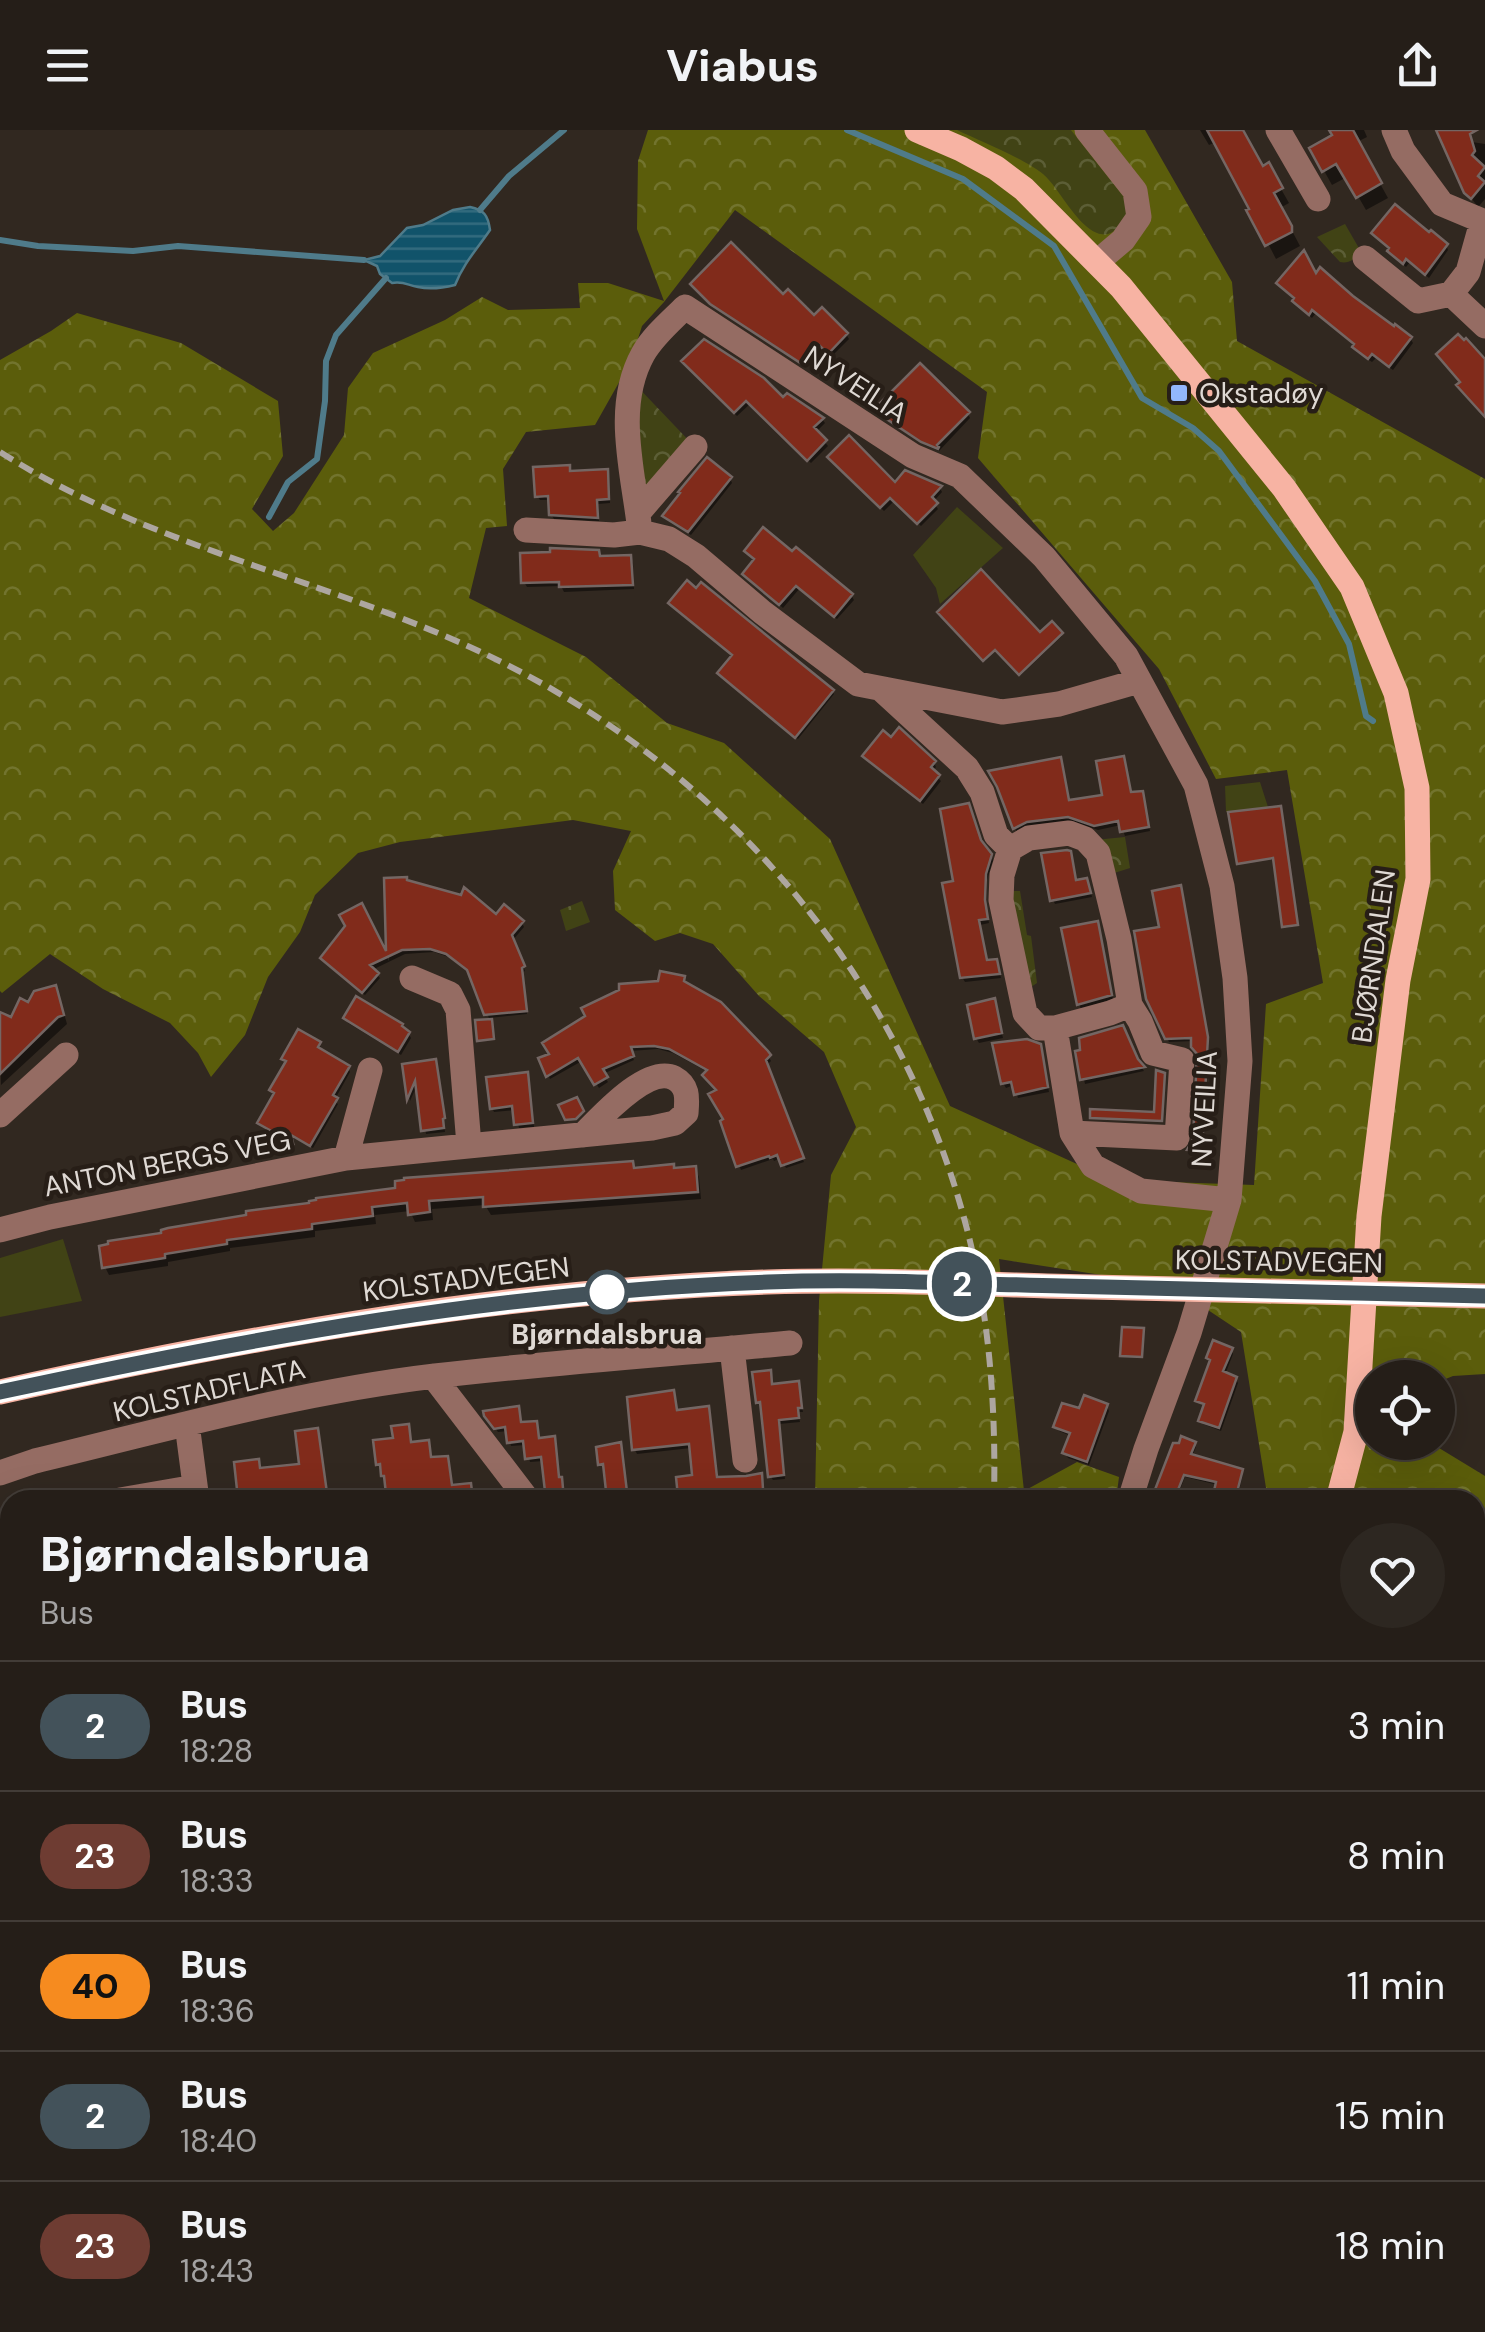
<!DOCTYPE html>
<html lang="en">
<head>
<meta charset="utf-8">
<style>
  :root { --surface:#251e18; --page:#2d2721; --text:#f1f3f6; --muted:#a3a2a2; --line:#423c37 }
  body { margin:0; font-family:"DM Sans",sans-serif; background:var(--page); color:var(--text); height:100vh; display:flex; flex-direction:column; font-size:38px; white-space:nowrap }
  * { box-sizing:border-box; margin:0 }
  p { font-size:32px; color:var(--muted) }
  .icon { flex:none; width:55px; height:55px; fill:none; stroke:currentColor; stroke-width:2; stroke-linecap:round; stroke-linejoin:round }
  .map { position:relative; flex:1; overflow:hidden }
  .drawer { position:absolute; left:0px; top:1360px; width:1485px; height:842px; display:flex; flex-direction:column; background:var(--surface); border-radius:30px 30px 0 0; box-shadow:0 10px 40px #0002,0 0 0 2px var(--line) }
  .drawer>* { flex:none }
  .badge { padding:0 20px; border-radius:32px; font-size:35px; line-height:65px }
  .buttons { position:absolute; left:1355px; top:1230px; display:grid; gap:20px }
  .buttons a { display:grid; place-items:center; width:100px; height:100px; border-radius:50%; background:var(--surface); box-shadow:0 10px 40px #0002,0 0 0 2px var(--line); font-size:50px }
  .map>.badge { position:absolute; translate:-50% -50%; box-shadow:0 0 0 5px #fff }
  .round { display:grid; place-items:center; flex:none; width:105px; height:105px; border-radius:52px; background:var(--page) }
  .headline { display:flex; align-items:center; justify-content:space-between; height:170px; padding:0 40px }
  h1 { font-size:48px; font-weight:800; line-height:75px }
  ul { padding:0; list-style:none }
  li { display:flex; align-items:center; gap:30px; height:130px; padding:0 40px; border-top:2px solid var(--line) }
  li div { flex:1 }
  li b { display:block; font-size:38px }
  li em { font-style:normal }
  li .badge { min-width:110px; font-weight:700; text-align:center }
  header { display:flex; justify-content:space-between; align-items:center; height:130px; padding:0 40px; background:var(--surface); font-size:45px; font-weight:800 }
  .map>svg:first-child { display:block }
  .forest { fill:url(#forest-crowns); fill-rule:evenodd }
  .park { fill:url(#park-crowns) }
  .garden { fill:#414315 }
  .water { fill:url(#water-rules); stroke:#4f7b8a; stroke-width:2.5 }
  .shadow { fill:#0007 }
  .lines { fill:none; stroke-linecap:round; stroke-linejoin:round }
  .stream { stroke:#4f7b8a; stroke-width:6 }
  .building { fill:#812b1b; stroke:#746663; stroke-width:2.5 }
  .minor { stroke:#956c63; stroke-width:25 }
  .major { stroke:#f7b3a3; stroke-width:25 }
  .rail { stroke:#ada6a0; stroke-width:6; stroke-dasharray:15 8; stroke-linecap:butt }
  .line-casing { stroke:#fff; stroke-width:22 }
  .line { stroke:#43525a; stroke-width:15 }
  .poi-dot { fill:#92b7fd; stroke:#271e17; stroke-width:4 }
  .stop-dot { fill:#fff; stroke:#43525a; stroke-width:5 }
  .labels { text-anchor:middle; stroke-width:9; stroke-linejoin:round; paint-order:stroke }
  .street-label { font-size:28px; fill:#dfd9d4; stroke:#271e17 }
  .poi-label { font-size:28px; fill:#dfd9d4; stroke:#271e17; text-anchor:start }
  .stop-label { font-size:28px; font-weight:bold; fill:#dfd9d4; stroke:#271e17 }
</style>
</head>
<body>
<header><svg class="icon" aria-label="menu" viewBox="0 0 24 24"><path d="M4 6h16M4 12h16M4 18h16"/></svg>Viabus<svg class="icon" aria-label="share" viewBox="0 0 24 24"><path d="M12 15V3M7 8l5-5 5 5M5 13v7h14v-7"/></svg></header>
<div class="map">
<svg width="1485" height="2202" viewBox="0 0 1485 2202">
  <defs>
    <pattern id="forest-crowns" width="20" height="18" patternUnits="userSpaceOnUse" patternTransform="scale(2.5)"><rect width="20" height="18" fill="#5b5d0b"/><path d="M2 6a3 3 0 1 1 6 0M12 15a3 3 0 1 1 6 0" fill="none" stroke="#72742e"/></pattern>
    <pattern id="park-crowns" width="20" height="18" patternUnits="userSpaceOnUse" patternTransform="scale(2.5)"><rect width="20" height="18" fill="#414315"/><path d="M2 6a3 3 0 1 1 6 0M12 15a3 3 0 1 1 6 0" fill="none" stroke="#5c5e36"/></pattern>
    <pattern id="water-rules" width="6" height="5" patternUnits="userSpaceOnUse" patternTransform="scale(2.5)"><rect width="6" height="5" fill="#11536a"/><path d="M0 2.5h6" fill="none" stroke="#336b7e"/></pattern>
  </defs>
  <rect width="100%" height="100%" fill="#312820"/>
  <path class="forest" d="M648 0H1145L1232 152 1237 211 1485 349V1244L1453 1246 1438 1252V1248H1372V1312H1438L1439 1318 1485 1346V2202H1282L1283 2193 1475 2192V1370H1265L1267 1364 1241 1202 1172 1156 999 1129 1024 1361 1077 1332 1119 1347 1116 1370H815L819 1171 831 1045 856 997 824 922 759 866 713 814 680 803 655 811 615 780 613 741 631 701 573 690 400 712 358 723 315 765 300 802 268 847 245 905 211 947 198 923 170 893 103 859 50 824 2 863 0 861V230L51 201 77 183 181 213 278 271 283 326 252 379 273 401 294 383 344 305 348 258 373 223 445 190 482 167 508 180 580 178 578 153H608L664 171 637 99 638 31ZM735 80 987 262 978 328 1159 539 1216 649 1287 640 1323 853 1266 874 1254 1055 1112 1050 950 976 830 709 724 613 667 593 586 527 469 468 486 398 507 396 503 339 526 302 595 295 631 231 642 196 664 172Z
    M472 2192H991V2193L990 2202H416V2200L452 2202Z"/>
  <path class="park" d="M957 0H1071L1124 67 1127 83C1120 95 1113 109 1097 103 1076 95 1060 59 1043 44 1025 29 980 11 957 0Z
    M1345 94 1360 120C1357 128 1350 134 1340 132L1317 107Z
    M632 251 695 317 638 383Z
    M1125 707 1130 738 1111 744 1095 710Z
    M1008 761H1020L1027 805 1031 806 1037 853 1025 861Z
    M582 771 590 792 566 801 560 780Z"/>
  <path class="garden" d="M957 377 1003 418 940 474 936 458 913 425Z
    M1260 652 1268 677 1226 682 1225 656Z
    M63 1109 82 1171 0 1187V1128Z"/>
  <path class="water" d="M470 77C484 80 488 85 490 100 477 119 463 134 455 155 443 158 431 160 418 157 407 155 404 151 392 153L380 144 377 136 364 130 380 126 407 98 423 95 453 80Z"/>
  <path class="shadow" d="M1200 0H1232L1262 39 1268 36 1289 73 1280 78 1300 116 1276 129 1216 12 1209 15Z
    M1330 0H1364L1367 7 1357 12 1388 68 1366 80 1347 47 1332 55 1312 19 1334 7Z
    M1439 0H1467L1472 12 1485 14V69L1478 77 1466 61Z
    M1374 103 1446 115 1448 120 1429 148 1410 132 1406 137 1393 126 1391 120Z
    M1316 147 1410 208 1413 213 1393 240 1376 228 1372 232 1357 222 1356 216 1316 183 1312 188 1298 176 1296 170 1279 154Z
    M696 158 783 167 814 188 846 204 849 209 831 227 823 218 805 237 716 179Z
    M687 236 783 271 822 289 825 293 816 302 828 316 811 333 750 274 737 286Z
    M876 281 968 284 970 288 939 321 925 315 878 285Z
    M833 331 896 355 940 358 942 362 933 372 938 379 921 396 894 371 884 381Z
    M569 338 572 344 606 342 609 346 610 373 598 374 599 391 554 389 551 384 550 370H540L537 366Z
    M730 348 732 353 691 405 668 391 665 387Z
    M630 428 633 433 634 459 564 462 561 456 527 457 524 452 601 429Z
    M745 444 851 465 854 470 837 489 800 458 783 478Z
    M696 461 832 562 834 564 798 609 722 546 734 527Z
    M941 482 1040 506 1052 494 1062 506 1021 545 997 520 985 531Z
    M1123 629 1131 665 1144 668 1150 701 1125 706 1121 695 1098 700 1071 691 1030 696 1017 702 1015 698 1062 634 1070 673 1105 667Z
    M868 630 934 633 936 637 932 642 941 651 923 674Z
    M1281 680 1297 796 1286 798 1275 729 1239 733Z
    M981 715 993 730 987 750 986 776 989 793 980 795 987 832 998 836 1001 848 965 852 962 847 956 753Z
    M1072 728 1077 752 1089 755 1092 767 1055 774 1053 770Z
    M386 750 496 788 522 793 524 797 513 810 525 841 523 842 527 884 489 888 470 843 451 828 434 822 405 824 372 840 380 848 365 865 325 832 323 828 361 776 389 831Z
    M1182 762 1209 913 1203 1024 1192 1023 1190 1020 1196 1010 1201 931 1194 911 1169 912 1148 868 1162 800Z
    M1099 798 1113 869 1081 879 1079 874Z
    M683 849 766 922 771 931 767 935 804 1032 786 1038 781 1028 774 1031 773 1029 741 1040 723 992 727 991 719 961 708 942 673 923 658 919 630 921 634 930 603 944 608 952 599 958 582 931 550 949 541 929Z
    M59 866 67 894 1 955 0 897 12 891 28 875Z
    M994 871 1003 908 979 913 976 908Z
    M346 888 408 903 411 908 401 925 348 893Z
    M319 914 321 918 319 921 348 938 350 942 334 971 338 974 313 1018 291 1006 293 1014 262 997 260 993 275 966 272 960 287 934 284 929Z
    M1040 917 1042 921 1049 962 1018 968 1014 955 1006 958 1003 953Z
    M1078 923 1138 932 1144 941 1085 954Z
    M435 932 437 936 445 1002 426 1004 418 953 410 971 405 936Z
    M526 945 529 949 534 997 519 998 515 980 494 982 492 978Z
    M695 1039 699 1047 701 1069 491 1085 485 1075 432 1079 433 1090 415 1092 410 1081 375 1085 376 1094 315 1101V1107L230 1118V1121L168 1132V1136L109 1145 105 1137 164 1105 636 1041Z
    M1231 1220 1233 1224 1225 1245 1236 1249 1238 1253 1221 1301 1203 1294 1201 1290 1205 1277 1198 1271 1212 1233 1209 1228Z
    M770 1243 773 1256 798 1254 803 1282H798L800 1292 779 1294 785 1349 773 1350 770 1346 763 1276 758 1272Z
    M673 1263 677 1283 708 1279 710 1283 717 1349 761 1346 764 1362 683 1370 681 1366 695 1348 691 1318 637 1324 635 1320Z
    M1107 1276 1109 1281 1089 1335 1068 1328 1065 1323 1071 1306 1059 1301 1056 1296 1080 1282Z
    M518 1279 522 1295 536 1293 539 1311 554 1309 556 1313 561 1360 544 1331 530 1332 526 1315 511 1316 508 1301 498 1302 489 1290Z
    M428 1312 432 1330 447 1328 449 1332 452 1358 470 1356 473 1370H410V1365L391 1367 383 1338 378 1334 411 1314Z
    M1194 1314 1196 1317 1192 1327 1241 1341 1243 1344 1237 1370H1215L1218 1355 1185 1347 1176 1370H1154Z
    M258 1332 261 1340 328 1370H241Z
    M10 1519V1631H8L2 1620 0 1604V1520Z
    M3 1723H10V1760L0 1761V1728H3Z
    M10 1858V1882L0 1873Z
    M10 2081V2128L6 2129 1 2121 0 2082Z
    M1023 2192H1051L1052 2202H1027Z"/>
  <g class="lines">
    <path class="stream" d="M847 0 963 49 1054 116 1142 268 1193 298 1219 321 1315 451 1349 514 1366 586 1373 591
      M480 80 509 46 564 0
      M0 110 38 116 133 121 178 116 364 130
      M269 387 288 352 317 329 325 271 326 231 336 205 386 148"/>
  </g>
  <path class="building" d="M1207 0H1243L1263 36 1269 32 1283 58 1274 63 1292 96V102L1265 116 1246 80 1249 79Z
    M1329 0H1353L1382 53 1356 68 1336 34 1322 42 1309 18 1332 5Z
    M1436 0H1477L1470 4 1475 21 1472 25 1485 37 1478 46 1485 52 1471 69 1464 63Z
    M1395 74 1429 102 1431 100 1448 114 1425 145 1406 129 1403 134 1387 121 1389 118 1371 103Z
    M731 112 783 164 788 159 814 185 822 177 848 203 828 224 819 215 802 234 710 174 690 154Z
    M1304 120 1316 143 1320 137 1353 166 1394 196 1395 194 1412 207 1389 237 1372 224 1368 229 1352 217 1354 214 1312 180 1309 185 1292 171 1294 168 1276 153Z
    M1458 204 1464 210 1466 208 1485 229V287L1456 255 1460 252 1436 224Z
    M704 209 764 248 783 267 787 263 824 288 814 297 827 310 807 331 746 271 734 283 681 231Z
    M920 233 970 282 937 315 939 317 938 319 921 312 873 280Z
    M849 305 895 352 905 340 942 356 932 367 938 373 917 394 890 368 880 378 827 327Z
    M707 327 732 347 688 402 662 386 680 363 678 362Z
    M570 335V341L608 339 609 369 597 370 598 388 549 385 548 366 535 367 533 337Z
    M763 397 792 421 796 417 853 464 834 487 796 456 779 475 742 444 754 429 744 421Z
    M550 418 599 420 600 426 631 425 633 455 559 457V452L521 453 520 423 550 422Z
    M981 439 1040 502 1052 491 1063 503 1019 545 995 520 983 531 937 482Z
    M687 450 696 458 701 452 834 560 795 608 717 543 732 525 668 473Z
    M899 597 936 631 931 637 940 645 920 671 862 626 883 600 891 607Z
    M1124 626 1131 662 1143 661 1149 697 1120 702 1118 691 1094 696 1068 687 1027 692 1013 699 997 657 988 641 1061 627 1069 670 1102 665 1096 631Z
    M969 673 981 710 992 724 986 744 985 770 988 789 979 790 987 830 997 829 1000 844 960 848 942 753 953 751 940 679Z
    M1281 676 1298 795 1282 797 1273 728 1237 734 1228 682Z
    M1067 720 1071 721 1076 750 1087 748 1091 763 1050 771 1041 723Z
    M407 747V750L461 765 464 757 496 784 504 774 524 791 512 805 525 836 522 838 527 881 484 885 467 840 446 824 430 819 402 820 370 835 379 843 362 863 320 828 345 796 339 785 362 773 386 821 384 748Z
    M1181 755 1208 907 1202 1021 1187 1020 1193 1009 1197 924 1191 917V908L1165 909 1146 869 1134 801 1159 797 1152 761Z
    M1098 791 1112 865 1077 875 1061 798Z
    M660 841 685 846 684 851 721 872 768 921 771 925 766 930 804 1028 781 1036 777 1025 770 1028 769 1026 736 1037 720 991 723 989 708 964 716 960 702 945 707 940 669 919 654 916 631 917 634 926 603 939 608 947 594 955 578 928 546 947 538 928 549 924 542 913 585 886 581 878 619 860V854L658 851Z
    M56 855 64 885 58 887 0 944V882L11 887 20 868 28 872 34 861Z
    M356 866 403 894 402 896 410 902 398 922 343 888Z
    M995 868 1002 903 974 909 967 875Z
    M492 889 494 909 477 911 475 890Z
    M1123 895 1138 929 1145 937 1080 950 1075 921 1080 920 1079 908Z
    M298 899 321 912 318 917 350 936 333 965 338 968 310 1016 291 1005 293 1013 257 993 274 963 269 960 286 931 281 929Z
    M1027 909 1041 914 1048 957 1014 965 1011 952 1001 954 992 913Z
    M436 929 445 988 443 989 444 998 421 1001 415 951 407 970 402 934Z
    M1156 940 1165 943 1162 991 1090 988V979L1154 982Z
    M528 942 533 993 514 995 512 976 490 979 486 947Z
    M577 967 584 981 576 989 565 990 558 975Z
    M633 1031 634 1038 674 1034V1038L696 1036 698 1062 483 1077V1067L429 1071 430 1082 408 1085 407 1073 372 1077 373 1086 312 1094V1099L227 1110V1114L165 1124V1128L102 1138 99 1116 108 1114V1111L161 1103V1100L168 1098 246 1085V1081L309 1073V1071L316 1070V1068L395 1058V1051L404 1050V1048Z
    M1122 1197 1144 1198 1142 1227 1120 1226Z
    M1213 1210 1233 1218 1223 1241 1237 1247 1219 1298 1198 1291 1204 1274 1195 1271 1210 1230 1206 1228Z
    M771 1240 772 1254 799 1251 802 1278H798L799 1288 779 1290 784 1345 768 1347 760 1272 756 1273 752 1242Z
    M674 1260 677 1280 709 1276 717 1347 746 1346 762 1343 763 1359 678 1367 676 1347 692 1345 689 1314 632 1320 627 1267Z
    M1084 1265 1108 1274 1087 1332 1062 1323 1070 1303 1053 1297 1062 1273 1079 1278Z
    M519 1276 521 1292 537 1291 539 1308 555 1306 559 1347H562L564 1370H546L541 1327 525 1329 523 1311 507 1313 505 1297 494 1299 484 1286 483 1281Z
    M409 1294 411 1312 429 1310 431 1327 448 1326 452 1355 471 1353 473 1370H408L407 1362 386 1364 384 1346H381L380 1334 376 1335 373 1310 393 1308 391 1296Z
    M318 1298 328 1370H269L268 1367 238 1369 234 1332 259 1329 260 1338 299 1334 295 1301Z
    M1181 1306 1196 1312 1191 1324 1243 1339 1235 1370H1212L1216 1352 1184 1345 1174 1370H1151L1173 1313H1179Z
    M621 1312 628 1370H607L603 1334 598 1335 596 1317Z"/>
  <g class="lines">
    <path class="minor" d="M1087 0 1135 61 1139 87 1123 110 1097 132
      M1278 0 1318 69
      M1394 0 1403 21 1442 74 1485 92
      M1365 128 1418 171 1451 164 1468 142 1482 92
      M1451 164 1485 196
      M638 383 695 317
      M526 400 614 405 640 402
      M881 559 967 638 982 662 996 705 1010 719
      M412 848 450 864 458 880 469 1015
      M1055 898 1110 883 1130 875 1119 809 1098 723 1085 709 1069 703 1029 708 1010 719 1002 745 1001 770 1025 883 1039 898H1055L1072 1003 1093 1036 1141 1061 1229 1070
      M0 985 66 925
      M1072 1003 1177 1008 1182 930 1153 923 1140 891 1130 875
      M346 1028 370 940
      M0 1100 50 1087 346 1028 652 998 675 993 686 983C687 969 689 956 674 948 647 935 601 987 583 1005
      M732 1218 745 1330
      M433 1246 528 1370
      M187 1294 197 1370
      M0 1343 35 1331C167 1299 299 1262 435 1246 553 1232 672 1224 790 1213
      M120 1370 195 1357
      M1130 1370 1146 1319 1189 1203 1229 1070 1240 931 1235 848 1222 756 1196 655 1126 526 1044 427 960 346 913 326 685 177C671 191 653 206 643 224 613 278 634 344 640 402L669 409 696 426 762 482 858 554 1002 582 1059 574 1139 551
      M0 1407 10 1401
      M0 1468 10 1467
      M0 1822 4 1814
      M149 2192 198 2202
      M352 2192 359 2198 364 2192
      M20 2202 66 2192
      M1075 2202V2192"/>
    <path class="major" d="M917 0 961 19 996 38 1024 59 1121 157 1284 358 1352 457 1396 563 1417 658 1418 749 1398 850 1369 1086 1356 1302 1338 1370
      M0 1262C253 1206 509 1160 768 1152 861 1149 955 1153 1047 1156 1193 1159 1339 1163 1485 1166
      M1272 2202 1273 2192"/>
    <path class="rail" d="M0 322C137 409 297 443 445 506 702 614 899 831 968 1103 990 1190 996 1281 994 1370
      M932 2202 933 2192"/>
  </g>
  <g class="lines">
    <g class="line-casing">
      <path id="line" d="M0 1262C254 1207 508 1161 768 1152 866 1148 965 1154 1063 1156 1203 1160 1344 1163 1485 1166"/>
    </g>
    <use href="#line" class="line"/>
  </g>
  <rect class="poi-dot" x="1169" y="253" width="20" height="20" rx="5"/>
  <circle class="stop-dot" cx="607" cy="1162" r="20"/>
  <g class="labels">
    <g class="street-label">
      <text transform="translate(856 254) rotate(33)" y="10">NYVEILIA</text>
      <text transform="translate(1373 826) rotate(-82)" y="10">BJØRNDALEN</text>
      <text transform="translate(1204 979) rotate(-87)" y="10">NYVEILIA</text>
      <text transform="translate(167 1033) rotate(-11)" y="10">ANTON BERGS VEG</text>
      <text transform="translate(1279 1131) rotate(1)" y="10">KOLSTADVEGEN</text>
      <text transform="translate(466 1149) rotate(-7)" y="10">KOLSTADVEGEN</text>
      <text transform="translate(209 1260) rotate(-13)" y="10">KOLSTADFLATA</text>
    </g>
    <g class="poi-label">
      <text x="1199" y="273">Okstadøy</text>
    </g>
    <g class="stop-label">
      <text x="607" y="1214">Bjørndalsbrua</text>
    </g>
  </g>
</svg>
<div class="buttons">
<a><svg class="icon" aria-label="locate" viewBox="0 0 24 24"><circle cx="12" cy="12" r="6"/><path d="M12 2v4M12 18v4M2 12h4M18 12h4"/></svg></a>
</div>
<b class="badge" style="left:962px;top:1154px;background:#43525a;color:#fff">2</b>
<section class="drawer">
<div class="headline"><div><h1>Bjørndalsbrua</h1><p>Bus</p></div><a class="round"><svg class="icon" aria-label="heart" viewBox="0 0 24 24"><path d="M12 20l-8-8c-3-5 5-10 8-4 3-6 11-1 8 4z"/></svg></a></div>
<ul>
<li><span class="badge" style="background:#43525a;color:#fff">2</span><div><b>Bus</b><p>18:28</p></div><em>3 min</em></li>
<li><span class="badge" style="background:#6e3c32;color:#fff">23</span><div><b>Bus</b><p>18:33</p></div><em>8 min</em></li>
<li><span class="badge" style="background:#f68b1f;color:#111">40</span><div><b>Bus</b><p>18:36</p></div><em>11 min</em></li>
<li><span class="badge" style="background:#43525a;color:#fff">2</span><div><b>Bus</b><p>18:40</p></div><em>15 min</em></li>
<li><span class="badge" style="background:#6e3c32;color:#fff">23</span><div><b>Bus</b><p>18:43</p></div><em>18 min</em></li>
</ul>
</section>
</div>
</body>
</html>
